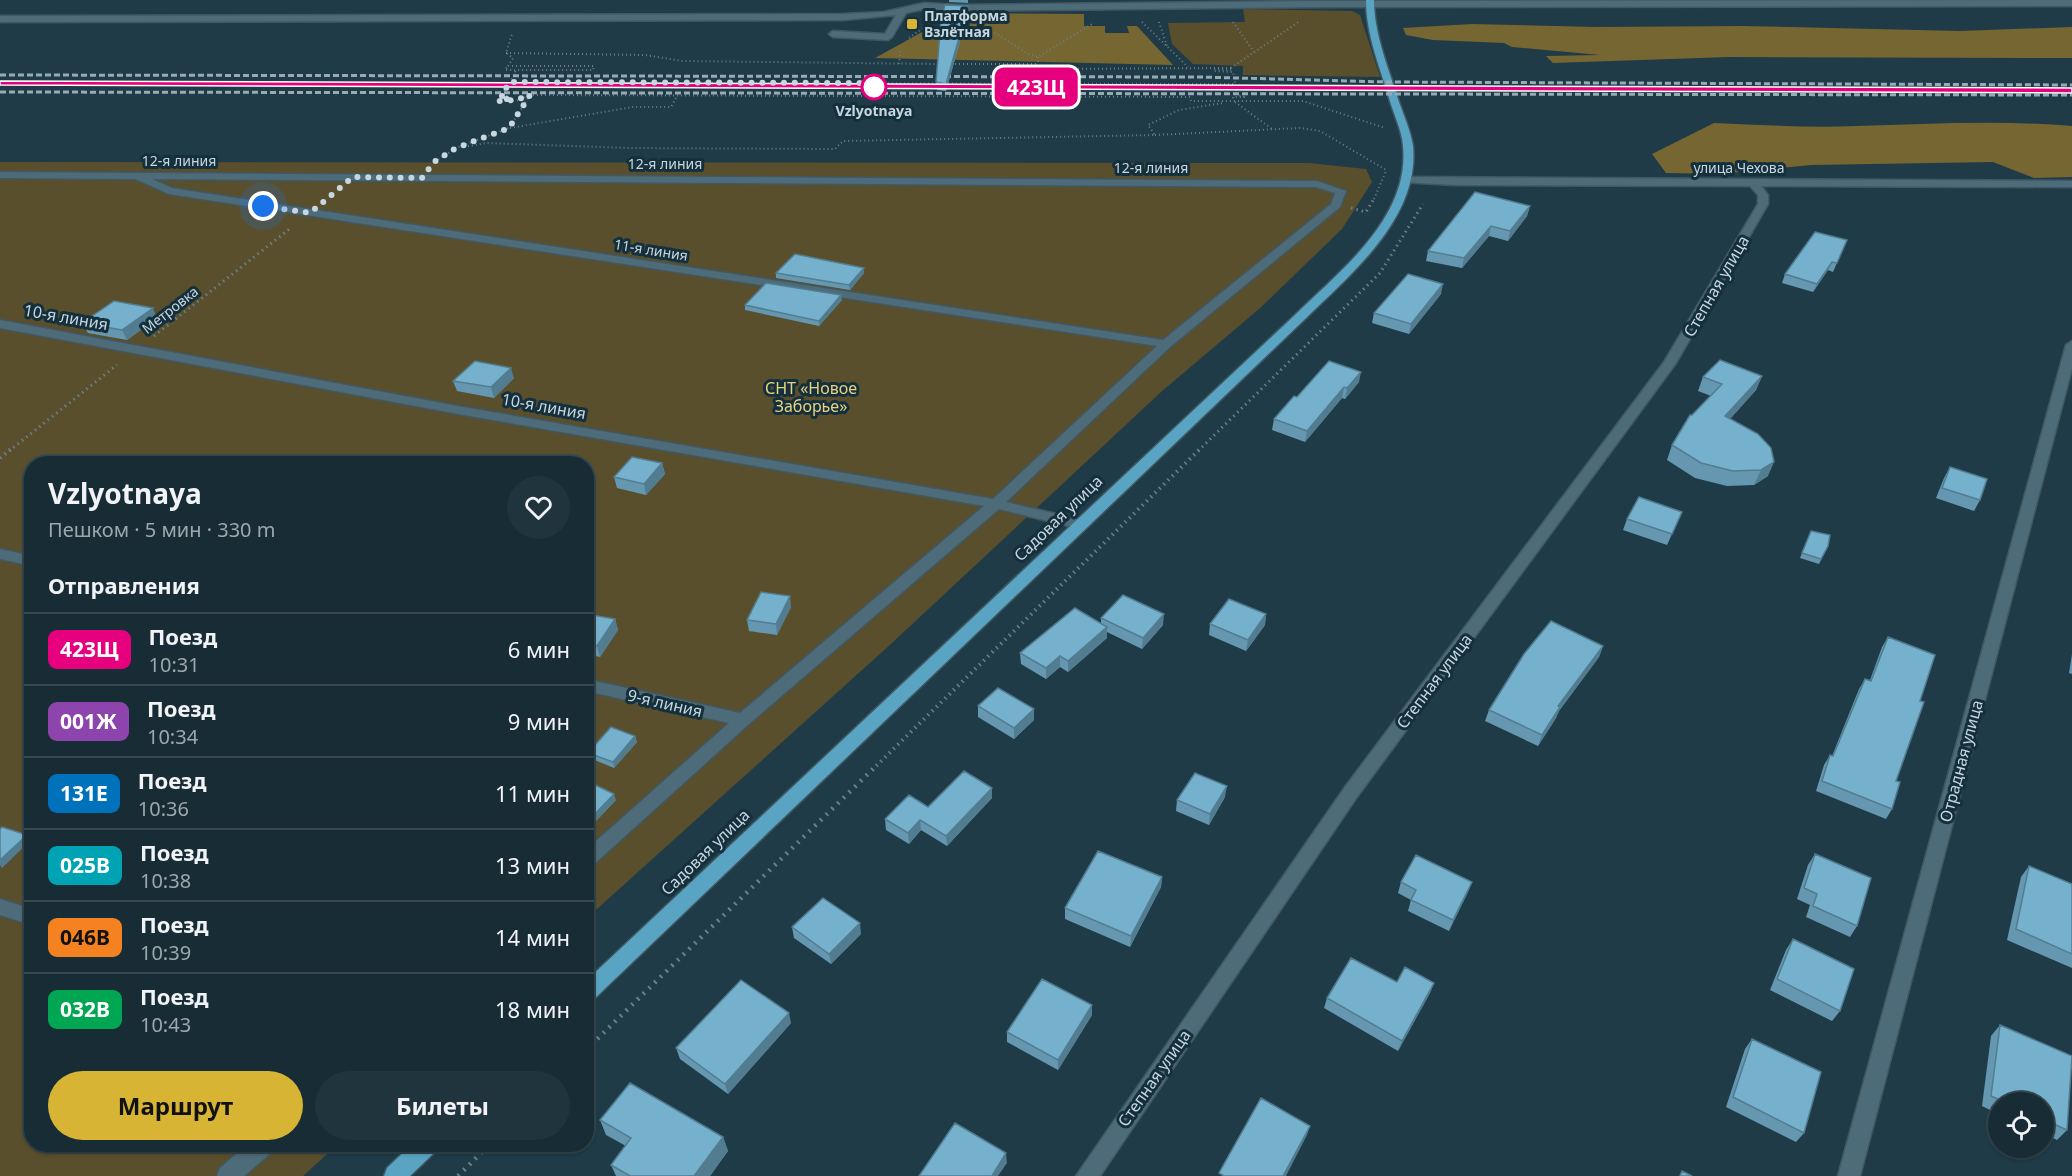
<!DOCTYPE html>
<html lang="ru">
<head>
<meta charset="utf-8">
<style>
  :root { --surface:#172c35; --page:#20343d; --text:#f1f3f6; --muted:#9ea7ad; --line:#364850; --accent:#d8b434 }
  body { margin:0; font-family:"Noto Sans",sans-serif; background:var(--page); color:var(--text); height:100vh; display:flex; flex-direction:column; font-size:22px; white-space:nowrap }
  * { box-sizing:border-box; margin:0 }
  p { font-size:20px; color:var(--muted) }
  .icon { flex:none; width:33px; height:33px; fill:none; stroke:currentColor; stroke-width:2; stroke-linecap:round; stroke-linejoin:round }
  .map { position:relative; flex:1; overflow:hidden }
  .details { position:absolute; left:24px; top:456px; width:570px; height:696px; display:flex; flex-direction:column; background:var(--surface); border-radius:24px; box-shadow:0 2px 4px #0004,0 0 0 2px var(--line) }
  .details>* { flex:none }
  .badge { padding:0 12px; border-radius:9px; font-size:21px; line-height:39px }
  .controls { position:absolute; left:1988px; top:1092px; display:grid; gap:12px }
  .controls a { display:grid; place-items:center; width:66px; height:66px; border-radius:50%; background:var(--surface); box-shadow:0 2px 4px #0004,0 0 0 2px var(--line); font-size:30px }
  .you { position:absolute; width:30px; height:30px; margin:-15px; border:4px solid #fff; border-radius:50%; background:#1a73e8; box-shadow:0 0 0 9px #1a73e833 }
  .map>.badge { position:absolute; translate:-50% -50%; box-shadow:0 0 0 3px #fff }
  h2 { padding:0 24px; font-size:22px; line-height:54px }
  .round { display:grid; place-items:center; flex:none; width:63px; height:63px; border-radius:32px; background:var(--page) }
  .headline { display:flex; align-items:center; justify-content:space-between; height:102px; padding:0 24px }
  h1 { font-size:28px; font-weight:700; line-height:45px }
  .cta { display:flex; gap:12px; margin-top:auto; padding:12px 24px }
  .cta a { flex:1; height:69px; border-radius:36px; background:var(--accent); color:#111; font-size:24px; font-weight:700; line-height:69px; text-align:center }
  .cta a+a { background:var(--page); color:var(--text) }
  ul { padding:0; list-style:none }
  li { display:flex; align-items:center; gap:18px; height:72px; padding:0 24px; border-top:2px solid var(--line) }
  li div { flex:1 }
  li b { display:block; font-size:22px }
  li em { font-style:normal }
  li .badge { min-width:66px; font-weight:700; text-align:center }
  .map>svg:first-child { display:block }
  .green { fill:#5a4f2c }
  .forest { fill:#766632 }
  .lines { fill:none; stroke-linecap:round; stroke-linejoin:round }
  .minor-casing { stroke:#405862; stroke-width:3 }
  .major-casing { stroke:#405862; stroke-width:3 }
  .path-far3 { stroke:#69808a; stroke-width:2; stroke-dasharray:1 3; stroke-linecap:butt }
  .path-far2 { stroke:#69808a; stroke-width:3; stroke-dasharray:1.5 4; stroke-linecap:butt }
  .path-far1 { stroke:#69808a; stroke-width:4; stroke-dasharray:1.5 4.5; stroke-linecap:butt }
  .path { stroke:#69808a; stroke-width:4.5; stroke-dasharray:2 6; stroke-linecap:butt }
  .minor { fill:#4e6b79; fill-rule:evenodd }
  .major { fill:#59a3c3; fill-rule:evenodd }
  .rail { stroke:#98abb4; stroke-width:3; stroke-dasharray:6 3; stroke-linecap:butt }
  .wall { fill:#6598b0 }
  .shaded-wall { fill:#527c90 }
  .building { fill:#75b1cd; stroke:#527c90; stroke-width:1.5 }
  .line { fill:#e6007e; stroke:#fff; stroke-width:1.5 }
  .walk { stroke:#c8d7df; stroke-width:6; stroke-dasharray:0 10.8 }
  .poi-dot { fill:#d8b434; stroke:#15303d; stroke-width:2 }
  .stop-dot { fill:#fff; stroke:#e6007e; stroke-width:3 }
  .labels { text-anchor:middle; stroke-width:6; stroke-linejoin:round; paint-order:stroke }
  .far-poi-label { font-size:14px; font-weight:bold; fill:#c8d7df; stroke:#15303d; text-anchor:start }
  .far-stop-label { font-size:14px; font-weight:bold; fill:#c8d7df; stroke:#15303d }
  .far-street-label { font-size:14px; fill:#c8d7df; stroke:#15303d }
  .street-label { font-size:16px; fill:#c8d7df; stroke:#15303d }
  .park-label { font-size:16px; fill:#ead180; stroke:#15303d }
</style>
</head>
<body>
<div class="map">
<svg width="2072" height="1176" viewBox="0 0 2072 1176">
  <rect width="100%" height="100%" fill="#1f3b47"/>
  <path class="green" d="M1243 9 1352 11 1360 15 1380 77 1243 75V66L1193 64 1172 44 1168 23 1245 22Z
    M0 162 1309 163 1366 169 1372 182 1342 229 1259 309 1161 392 892 643 587 918 586 464H32V1144L337 1145 303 1176H0Z"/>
  <path class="forest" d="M973 13 1084 14V26H1105V33H1129L1127 26H1137L1173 65 875 58 924 31H968Z
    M1472 24 1596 27 1743 26 1960 31 2072 27V58L1729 57 1553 63 1546 56 1600 55 1512 47 1504 43 1433 40 1406 35 1403 28Z
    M1714 123C1761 125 1809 128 1856 126 1928 124 2000 120 2072 126V177L2034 178 1993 162 1811 165 1719 174 1666 173 1652 154Z"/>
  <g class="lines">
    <g class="minor-casing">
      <path id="minor" d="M2072 0V6L1324 7 958 11 924 9 906 13 892 37 888 40 833 37 829 34 833 31 885 34 896 15 843 20 0 22V16L843 14 884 12 924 3 958 5 1324 1Z
        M0 172 1317 181 1346 191 1340 207 1170 347 1006 502 1086 521 1088 524 1086 527 1081 529 999 509 749 724 592 866 586 868V850L729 723 586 691V679L740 713 984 506 458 414 0 328V320L458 406 993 499 1157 346 169 194 135 179 0 178ZM152 179 1316 187 1335 193 1331 204 1163 340 172 188Z
        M1405 177 2072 181V187L1761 186 1768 195V204L1676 363 1357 797 1100 1176H1076L1345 787 1664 362 1758 204V195L1750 186 1456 185 1401 182V178Z
        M2072 341V368L1860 1176H1838L2066 345Z
        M0 549 32 556V566L0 559Z
        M0 899 32 909V925L0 915Z
        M248 1144H275L273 1151 244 1176H217L220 1168Z"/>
    </g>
    <g class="major-casing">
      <path id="major" d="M1366 0H1374C1374 35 1389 69 1399 102 1404 116 1411 132 1413 146 1420 218 1350 275 1304 320L593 1000 586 1003V981L1296 314C1341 270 1410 217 1403 146 1402 130 1393 113 1389 98 1379 65 1366 34 1366 0Z
        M412 1144H438L436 1151 410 1176H384L387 1168Z"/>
    </g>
    <path class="path-far3" d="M1142 22 1188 67
      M1159 22 1167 46
      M1233 22 1254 52
      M981 24 1028 54 1038 57 1092 24
      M909 38 930 23
      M506 53 645 55 683 61 940 64
      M1038 57V69L1231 68 1232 70 1214 69V71L1233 72 1237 95 1246 97H1233V101
      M899 64 901 48
      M951 64H1038
      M508 66H594L593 70H505Z
      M508 66 513 58 506 53 512 34
      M1231 68 1300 21
      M510 83 516 70
      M529 96 516 101H499L509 96H501L510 83 1234 84
      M1235 102 1272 129
      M510 128 633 107H671L677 96
      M1155 135 1300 128 1320 131 1386 170
      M464 147 486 143 629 148 835 149 843 141 1155 135 1148 125 1179 110 1223 103
      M435 162 456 148 509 128 530 95 1190 97 1191 101H1303L1385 128
      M1374 199 1386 171"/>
    <path class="path-far2" d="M1351 208 1366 212 1375 197
      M154 336 292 227
      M9 451 117 365
      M1198 451 1380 273 1423 204"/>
    <path class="path-far1" d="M0 458 11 449
      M872 770 1200 449"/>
    <path class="path" d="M586 1050 873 769
      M458 1176 490 1144"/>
    <use href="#minor" class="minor"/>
    <use href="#major" class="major"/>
    <path class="rail" d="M0 75 1199 77 1388 82 2072 85
      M0 92 2072 95"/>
  </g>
  <path class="wall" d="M949 0H968V3L949 2Z
    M968 6V13L946 91 937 90 936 82Z
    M1530 206 1527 216 1508 241 1489 236 1462 268 1426 261 1428 251Z
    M1847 240 1833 272 1828 270 1813 292 1782 283 1785 274Z
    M776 273H864L850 290 776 278Z
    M1441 294 1409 334 1372 323 1374 313Z
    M842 300 819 326 745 310V305Z
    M157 318 127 340 88 333 82 323Z
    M1762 376 1756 390 1730 419 1768 476 1754 485 1727 486 1695 478 1667 460 1672 445 1692 415 1711 396 1698 391 1703 377Z
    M514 378 494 398 457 391 453 381Z
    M1359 382 1345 399 1342 398 1305 442 1272 430 1274 419 1297 397Z
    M662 463 665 474 646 495 617 488 614 477Z
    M1950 467 1980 500 1974 511 1936 498 1944 478Z
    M1682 512 1667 545 1623 530 1627 519Z
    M1811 531 1828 546 1819 564 1800 558Z
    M791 607 777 635 749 631 747 620Z
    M586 614 615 619 618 630 600 657 586 654Z
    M1266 614 1265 625 1246 651 1209 635 1210 624Z
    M1101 618 1163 625 1142 649 1107 632V638L1068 672 1060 667 1046 679 1021 664 1020 653 1101 623Z
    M1888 637 1920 701 1896 781 1892 809 1886 819 1816 791 1824 765 1830 755 1832 756 1859 689 1865 679 1870 680 1882 647Z
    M1603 646 1599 657 1559 711 1556 718 1538 746 1485 721 1489 710Z
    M2072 654V674L2069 673Z
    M978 706 1034 720 1014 739 978 717Z
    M635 736 637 742 614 768 590 758 588 753Z
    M586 784 616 800 594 823 586 819Z
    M992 788V798L947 846 921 830 909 844 886 830 885 819Z
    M1225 797 1209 825 1176 811 1177 800Z
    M1815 854 1857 926 1850 937 1806 917 1810 905 1797 899 1808 865Z
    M2029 866 2072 884V968L2007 940 2021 877Z
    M1162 877 1161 887 1130 947 1065 919V908Z
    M1401 882H1472L1468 892 1449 931 1408 911 1411 900 1398 893Z
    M792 927 861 934 831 964 794 938Z
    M1793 939 1840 1011 1832 1021 1770 990 1786 950Z
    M1397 982 1434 983 1430 993 1398 1051 1324 1008 1327 998Z
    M1092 1015 1058 1070 1007 1042V1032Z
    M791 1023 728 1094 680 1059 676 1048Z
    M2000 1025 2067 1130 2057 1140 2043 1133V1102H1998V1114L1982 1106 1991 1036Z
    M1752 1039 1804 1133 1796 1142 1726 1107 1745 1049Z
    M600 1120 723 1137 728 1151 710 1176H616L611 1165 626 1146 606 1135Z"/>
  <path class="shaded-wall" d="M968 6V13L946 91V84Z
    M1530 206 1527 216 1508 241 1510 231Z
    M1491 226 1489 236 1462 268 1464 258Z
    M1832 262 1828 270 1813 292 1817 284Z
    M864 268V273L850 290 849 285Z
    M1443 284 1441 294 1409 334 1411 324Z
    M841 295 842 300 819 326V321Z
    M153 308 157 318 127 340 122 330Z
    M511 368 514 378 494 398 491 387Z
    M1361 372 1359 382 1345 399 1347 388Z
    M1762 376 1756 390 1719 431 1725 416Z
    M1344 387 1342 398 1305 442 1307 431Z
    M1774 462 1768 476 1754 485 1761 470Z
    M662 463 665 474 646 495 644 484Z
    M790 596 791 607 777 635 776 624Z
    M1164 614 1163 625 1142 649 1143 638Z
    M1266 614 1265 625 1246 651 1248 640Z
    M615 619 618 630 600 657 597 646Z
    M1107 627V638L1068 672V661Z
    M1603 646 1599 657 1559 711 1556 718 1538 746 1542 735 1558 706Z
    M1060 656V667L1046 679V668Z
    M1034 709V720L1014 739V728Z
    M635 736 637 742 614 768 613 762Z
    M1227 786 1225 797 1209 825 1210 814Z
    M992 788V798L947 846 946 836Z
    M614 794 616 800 594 823 592 817Z
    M920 820 921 830 909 844 908 833Z
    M27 835 31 840 2 868 0 865V860Z
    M1162 877 1161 887 1130 947 1131 936Z
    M1472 882 1468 892 1449 931 1453 920Z
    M860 923 861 934 831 964 829 954Z
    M1434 983 1430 993 1398 1051 1402 1041Z
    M1092 1005V1015L1058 1070V1060Z
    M789 1013 791 1023 728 1094 725 1084Z
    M1310 1126 1307 1135 1286 1176H1283Z
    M723 1137 728 1151 710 1176H694Z
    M1006 1153 1007 1163 998 1176H992Z"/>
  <path class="building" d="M945 5 968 6 946 84 936 82 941 19Z
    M1475 192 1530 206 1510 231 1491 226 1464 258 1428 251Z
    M1815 232 1847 240 1837 263 1832 262 1817 284 1785 274Z
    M795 254 864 268 849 285 776 273Z
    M1408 274 1443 284 1411 324 1374 313Z
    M766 283 841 295 819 321 745 305Z
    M114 301 153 308 122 330 82 323Z
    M1720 360 1762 376 1725 416 1758 434 1771 448 1774 462 1761 470 1733 471 1701 463 1672 445 1690 415H1692L1722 384 1703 377Z
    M475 361 511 368 491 387 453 381Z
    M1329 361 1361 372 1347 388 1344 387 1307 431 1274 419 1294 396 1297 397Z
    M632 457 662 463 644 484 614 477Z
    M1950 467 1987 479 1980 500 1942 488Z
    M1639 497 1682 512 1672 534 1627 519Z
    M1811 531 1830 535 1828 546 1821 559 1802 553Z
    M761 592 790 596 776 624 747 620Z
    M1123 595 1164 614 1143 638 1101 618Z
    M1229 599 1266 614 1248 640 1210 624Z
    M1075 608 1107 627 1068 661 1060 656 1046 668 1020 653Z
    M586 614 615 619 597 646 586 644Z
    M1551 621 1603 646 1558 706 1560 707 1542 735 1489 710 1524 654Z
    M1888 637 1935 655 1920 701 1924 702 1896 781 1900 782 1892 809 1822 781 1830 755 1833 756 1865 679 1871 681Z
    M998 688 1034 709 1014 728 978 706Z
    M611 727 635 736 613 762 588 753Z
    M964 771 992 788 946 836 920 820 908 833 885 819 909 795 928 807Z
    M1195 773 1227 786 1210 814 1177 800Z
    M589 782 614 794 592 817 586 814V784Z
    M2 827 27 835 0 860V829Z
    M1098 851 1162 877 1131 936 1065 908Z
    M1815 854 1871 878 1857 926 1813 906 1817 894 1804 888Z
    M1416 855 1472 882 1453 920 1411 900 1416 890 1401 882Z
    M2029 866 2072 884V954L2016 929Z
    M823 898 860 923 829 954 792 927Z
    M1793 939 1854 969 1840 1011 1777 979Z
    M1351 958 1397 982 1405 967 1434 983 1402 1041 1327 998Z
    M1042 979 1092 1005 1058 1060 1007 1032Z
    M741 980 789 1013 725 1084 676 1048Z
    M2000 1025 2072 1056 2067 1130 2043 1119V1102H2005L1991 1096Z
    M1752 1039 1821 1072 1804 1133 1733 1097Z
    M630 1083 723 1137 694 1176H630L611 1165 631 1138 600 1120Z
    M1261 1098 1310 1126 1283 1176H1224L1219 1173Z
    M955 1123 1006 1153 992 1176H919Z
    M1682 1171 1692 1176H1680Z"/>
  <path class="line" d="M0 81 2072 88V93L0 85Z"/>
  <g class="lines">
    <path class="walk" d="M263 206 310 213 353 177 422 178 434 162 456 148 509 128 530 95 516 100 499 101 500 98 507 99 509 96H501L510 82 863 83 874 87"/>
  </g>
  <rect class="poi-dot" x="906" y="18" width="12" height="12" rx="3"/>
  <circle class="stop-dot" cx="874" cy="87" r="12"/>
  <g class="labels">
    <g class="far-poi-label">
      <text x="924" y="21">Платформа<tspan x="924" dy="16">Взлётная</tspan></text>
    </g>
    <g class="far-stop-label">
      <text x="874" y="116">Vzlyotnaya</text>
    </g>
    <g class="far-street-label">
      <text x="179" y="166">12-я линия</text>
      <text x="665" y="169">12-я линия</text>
      <text x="1151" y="173">12-я линия</text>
      <text x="1739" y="173">улица Чехова</text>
      <text transform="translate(651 250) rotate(9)" y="5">11-я линия</text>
      <text transform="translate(170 310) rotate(-38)" y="5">Метровка</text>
    </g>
    <g class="street-label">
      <text transform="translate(1716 286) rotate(-60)" y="6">Степная улица</text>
      <text transform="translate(66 317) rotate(10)" y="6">10-я линия</text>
      <text transform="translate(544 406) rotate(10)" y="6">10-я линия</text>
      <text transform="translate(1058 518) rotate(-44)" y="6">Садовая улица</text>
      <text transform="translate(1434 681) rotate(-53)" y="6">Степная улица</text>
      <text transform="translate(665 703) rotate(13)" y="6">9-я линия</text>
      <text transform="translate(1961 761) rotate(-75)" y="6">Отрадная улица</text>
      <text transform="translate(705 852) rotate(-44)" y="6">Садовая улица</text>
      <text transform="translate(1154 1078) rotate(-55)" y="6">Степная улица</text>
    </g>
    <g class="park-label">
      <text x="811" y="394">СНТ «Новое<tspan x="811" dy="18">Заборье»</tspan></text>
    </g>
  </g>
</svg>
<div class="controls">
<a><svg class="icon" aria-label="locate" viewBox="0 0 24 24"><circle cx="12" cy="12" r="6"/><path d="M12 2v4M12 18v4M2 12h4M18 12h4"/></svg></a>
</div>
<div class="you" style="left:263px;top:206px"></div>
<b class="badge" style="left:1036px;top:87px;background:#e6007e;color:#fff">423Щ</b>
<section class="details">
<div class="headline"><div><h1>Vzlyotnaya</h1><p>Пешком · 5 мин · 330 m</p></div><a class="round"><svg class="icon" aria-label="heart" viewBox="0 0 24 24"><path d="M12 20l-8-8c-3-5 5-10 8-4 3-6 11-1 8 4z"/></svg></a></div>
<h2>Отправления</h2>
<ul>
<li><span class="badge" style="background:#e6007e;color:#fff">423Щ</span><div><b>Поезд</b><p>10:31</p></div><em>6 мин</em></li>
<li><span class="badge" style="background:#8e44ad;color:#fff">001Ж</span><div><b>Поезд</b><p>10:34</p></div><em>9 мин</em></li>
<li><span class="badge" style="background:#0072bc;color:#fff">131Е</span><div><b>Поезд</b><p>10:36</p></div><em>11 мин</em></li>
<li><span class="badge" style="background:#00a3b4;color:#fff">025В</span><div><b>Поезд</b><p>10:38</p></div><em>13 мин</em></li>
<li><span class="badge" style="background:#f58220;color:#111">046В</span><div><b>Поезд</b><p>10:39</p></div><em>14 мин</em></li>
<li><span class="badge" style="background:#00a651;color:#fff">032В</span><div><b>Поезд</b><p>10:43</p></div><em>18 мин</em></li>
</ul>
<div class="cta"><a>Маршрут</a><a>Билеты</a></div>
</section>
</div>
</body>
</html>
